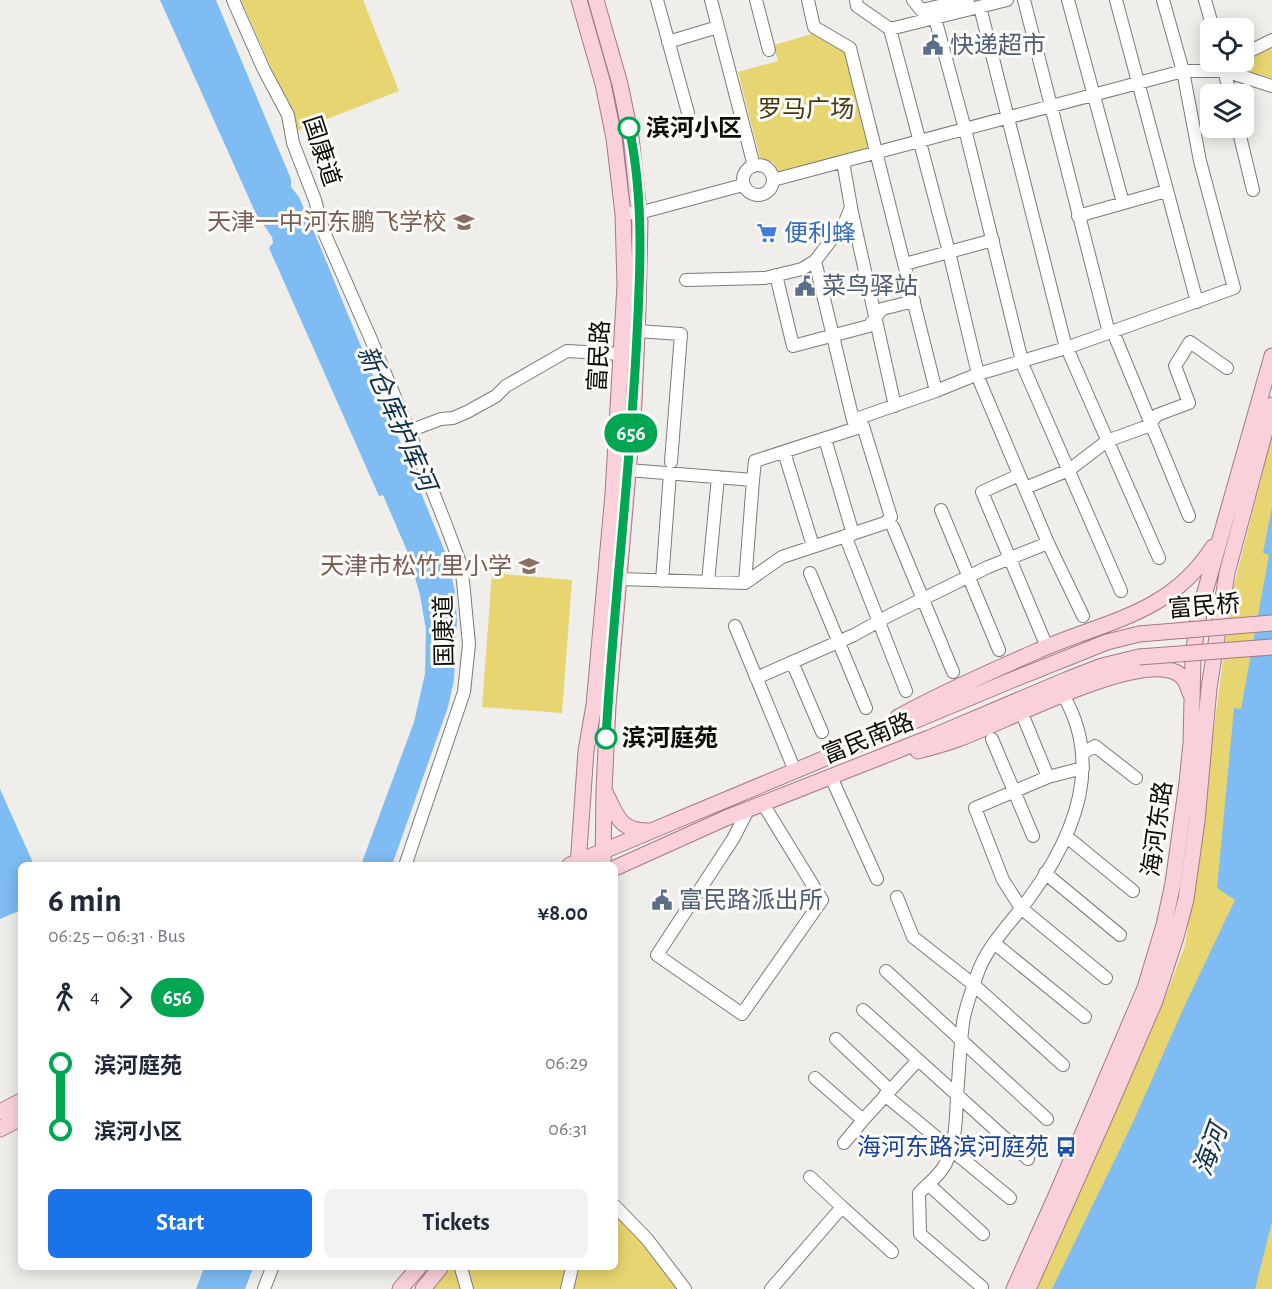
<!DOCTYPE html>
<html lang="en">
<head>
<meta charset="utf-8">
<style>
  :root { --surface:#fff; --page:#f2f2f3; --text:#1f2937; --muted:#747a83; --accent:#1a73e8 }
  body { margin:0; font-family:"Alegreya Sans","Noto Sans SC",sans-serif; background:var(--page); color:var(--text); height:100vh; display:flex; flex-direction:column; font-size:22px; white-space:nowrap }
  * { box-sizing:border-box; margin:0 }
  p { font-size:20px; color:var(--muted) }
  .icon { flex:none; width:33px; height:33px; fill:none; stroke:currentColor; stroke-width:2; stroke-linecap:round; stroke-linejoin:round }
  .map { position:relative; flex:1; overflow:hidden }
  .drawer { position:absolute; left:18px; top:862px; width:600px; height:408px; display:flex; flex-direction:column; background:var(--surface); border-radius:9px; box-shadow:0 3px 15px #0003 }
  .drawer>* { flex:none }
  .badge { padding:0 12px; border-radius:20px; font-size:21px; line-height:39px }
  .buttons { position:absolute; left:1200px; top:18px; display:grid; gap:12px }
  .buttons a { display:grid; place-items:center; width:54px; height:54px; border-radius:9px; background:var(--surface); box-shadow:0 3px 15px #0003; font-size:30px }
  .map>.badge { position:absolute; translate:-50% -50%; box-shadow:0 0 0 3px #fff }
  .legs { display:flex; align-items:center; gap:9px; height:66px; padding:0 30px; font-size:20px }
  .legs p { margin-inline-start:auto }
  .headline { display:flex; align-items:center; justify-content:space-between; height:102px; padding:0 30px }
  h1 { font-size:33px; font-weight:600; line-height:45px }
  .cta { display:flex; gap:12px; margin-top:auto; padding:12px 30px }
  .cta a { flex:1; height:69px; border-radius:9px; background:var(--accent); color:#fff; font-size:24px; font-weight:600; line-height:69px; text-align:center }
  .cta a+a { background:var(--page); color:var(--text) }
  ul { padding:0 30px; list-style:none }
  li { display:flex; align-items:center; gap:21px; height:66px; font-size:22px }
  li i { display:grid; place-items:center; width:9px; height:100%; margin:0 8px; background:currentColor }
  li i::after { content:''; width:15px; height:15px; margin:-8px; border:4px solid; border-radius:50%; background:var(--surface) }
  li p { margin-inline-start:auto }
  li:first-child i { background:linear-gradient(#0000 50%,currentColor 0) }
  li:last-child i { background:linear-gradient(currentColor 50%,#0000 0) }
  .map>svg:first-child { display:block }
  .green { fill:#e7d571 }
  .water { fill:#7ebcf3 }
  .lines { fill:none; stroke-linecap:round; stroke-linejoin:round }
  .minor-casing { stroke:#7b7b78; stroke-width:14 }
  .major-casing { stroke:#a57883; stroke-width:17 }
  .minor { stroke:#fff; stroke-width:12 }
  .major { stroke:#fad1db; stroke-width:15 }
  .major-bridge-casing { stroke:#a57883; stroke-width:17; stroke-linecap:butt }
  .major-bridge { stroke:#fad1db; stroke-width:15 }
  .line-1-casing { stroke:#fff; stroke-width:14 }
  .line-1 { stroke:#00a651; stroke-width:9 }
  .stop-1-dot { fill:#fff; stroke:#00a651; stroke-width:3 }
  .labels { text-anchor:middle; stroke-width:6; stroke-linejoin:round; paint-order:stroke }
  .service-label { font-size:24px; fill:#4e5e75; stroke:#fcfbf8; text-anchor:start }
  .park-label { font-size:24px; fill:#41390b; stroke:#fcfbf8 }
  .stop-label { font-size:24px; font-weight:bold; fill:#0d0c0b; stroke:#fcfbf8; text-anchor:start }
  .street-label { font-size:24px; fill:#0d0c0b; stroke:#fcfbf8 }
  .education-label { font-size:24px; fill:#785e54; stroke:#fcfbf8; text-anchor:end }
  .shop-label { font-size:24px; fill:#366cbe; stroke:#fcfbf8; text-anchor:start }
  .transit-label { font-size:24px; fill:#164399; stroke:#fcfbf8; text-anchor:end }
  .water-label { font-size:26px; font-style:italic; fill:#0e304c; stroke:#fcfbf8 }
</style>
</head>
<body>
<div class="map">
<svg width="1272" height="1289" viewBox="0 0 1272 1289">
  <rect width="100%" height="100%" fill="#efeeeb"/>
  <path class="green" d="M241 0H363L399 91 296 131 292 115Z
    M812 34 848 53 872 146 780 173 773 162 760 158 738 72 778 61 774 45Z
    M1272 47V78L1231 67Z
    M1272 436V1289H1036L1168 990 1185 945 1206 805 1211 750 1232 593Z
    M492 573 572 580 562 713 482 707Z
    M615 1213 641 1241 680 1289H473L467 1268H615Z
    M449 1268H457L462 1289H432Z"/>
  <path class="water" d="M160 0H216L291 179V187L299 197 320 246 448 559 455 592 457 620 454 680 448 707 392 865H361L414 722 425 674 426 630 420 595 408 553 383 495 379 496 269 248 273 243 272 237 256 214Z
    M1272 507V1222L1255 1289H1052L1134 1120 1184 1007 1235 900 1217 888 1234 708 1241 709 1269 555 1263 553Z
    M0 789 34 865 21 866V910L0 919Z
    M204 1268H253L245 1289H196Z"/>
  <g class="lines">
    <g class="minor-casing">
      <path id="minor" d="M233 0 264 70 288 115 293 143 315 200 323 230 370 337 409 431 446 525 459 560 463 581 469 644 464 692 405 866
        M657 0 688 113
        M711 0 754 166
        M756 0 769 50
        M808 0 814 27 850 48 936 391
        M856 0 857 6 890 29 1007 0
        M913 0 921 10 968 0
        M1024 0 1109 333
        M1068 0 1123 203
        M1116 0 1197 302
        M1205 0 1213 28
        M980 7 1066 348
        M935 18 965 129 1022 361
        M890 29 949 252 978 374
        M668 42 718 27
        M1244 54 1272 40
        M1222 62 1230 94
        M1238 128 1253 190
        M743 180a15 15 0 1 1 30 0a15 15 0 1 1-30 0Z
        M773 180 1183 71H1225L1272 86
        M851 208 895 406
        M630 213H639L743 185
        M1078 216 1166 191
        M815 261 853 420 936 391 978 374 1066 348 1234 288 1200 161 1183 71 1163 0
        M905 264 993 240
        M776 275 793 346 869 326 882 309 914 301
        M686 280 765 278 802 269 815 261 845 222 851 207 843 162
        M637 331 681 334 671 462
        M1116 339 1189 516
        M1070 355 1159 558
        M1024 368 1121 591
        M980 382 1048 543 1083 616
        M409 431 441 419 453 418 467 412 496 396 506 386 567 351 621 354
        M825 439 853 534
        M784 452 813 546
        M1019 475 982 492 1047 647
        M1025 488 1069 470 1107 441 1148 426 1157 415 1189 403 1175 366 1190 342 1227 368
        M941 510 999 650
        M893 527 953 672
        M848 543 906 691
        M810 573 866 708
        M619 579 745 583 753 480 628 470
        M662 581 670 473
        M708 582 718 477
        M745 583 782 557 885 523 891 517 863 426 755 461 753 480
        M735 626 795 771
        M792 662 822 732
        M756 678 854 635 890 615 988 567 1048 543
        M1025 721 1048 777
        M992 739 1033 836
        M1083 753 1095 746 1136 778
        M1083 768 1048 777 975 808 1003 880 1021 908 1106 978
        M831 777 877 879
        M748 810 733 839 657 955 742 1014 822 900 763 804
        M1067 837 1133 891
        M1045 873 1120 935
        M897 897 913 937 974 985 1063 1065
        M994 943 1085 1017
        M886 971 1047 1119
        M863 1010 1028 1159
        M836 1039 890 1090
        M815 1078 863 1120
        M885 1095 1010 1198
        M844 1143 863 1120 918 1060
        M810 1177 842 1207
        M928 1184 983 1234
        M615 1206 647 1239 685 1289
        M461 1268 467 1289
        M982 1287 920 1234 919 1193C928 1184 941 1174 946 1163 956 1142 956 1118 957 1096 959 1072 960 1047 963 1023 965 1007 972 991 977 975 987 945 1012 922 1030 897 1074 837 1104 764 1063 695
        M264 1289 272 1268
        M567 1289 572 1268
        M771 1289 842 1207 892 1252"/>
    </g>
    <g class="major-casing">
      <path id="major" d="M596 0 620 84 631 137 640 222 638 310 634 403 608 706 604 791 603 866
        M898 717C942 693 989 672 1035 652 1103 621 1169 616 1213 547
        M918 751C931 747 945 744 958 739 1003 723 1133 653 1175 672 1185 676 1187 684 1190 693
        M606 794C618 818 620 831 650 831
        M570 865 1012 680 1107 642 1139 634
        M578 866 586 751 594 705 613 494 625 285 623 214 614 138 603 84 579 0
        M615 868 726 818 929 738 1066 680 1102 666 1139 657
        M0 1112 21 1101
        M0 1129 21 1118
        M400 1289 418 1268
        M423 1289 440 1268
        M1014 1289 1055 1198 1145 988 1164 925 1173 883 1187 783 1191 743 1193 656 1199 613 1272 356
        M1028 1289 1108 1110 1155 1001 1176 937 1186 899 1197 821 1209 688 1227 573 1272 405"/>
    </g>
    <use href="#minor" class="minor"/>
    <use href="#major" class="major"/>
    <g class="major-bridge-casing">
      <path id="major-bridge" d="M1139 634 1272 623
        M1139 657 1272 647"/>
    </g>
    <use href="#major-bridge" class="major-bridge"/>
  </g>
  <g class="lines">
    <g class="line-1-casing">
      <path id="line-1" d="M606 738C613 610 629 482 636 354 640 279 645 201 629 128"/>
    </g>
    <use href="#line-1" class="line-1"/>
  </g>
  <defs>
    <g id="civic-bare" transform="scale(1.62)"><path d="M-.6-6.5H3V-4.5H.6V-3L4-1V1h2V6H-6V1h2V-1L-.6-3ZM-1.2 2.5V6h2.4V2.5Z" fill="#5c6f8a" stroke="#fcfbf8" stroke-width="2.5" paint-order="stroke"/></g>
    <g id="school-bare" transform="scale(1.62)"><path d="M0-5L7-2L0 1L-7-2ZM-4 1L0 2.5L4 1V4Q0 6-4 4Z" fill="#8d6e63" stroke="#fcfbf8" stroke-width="2.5" paint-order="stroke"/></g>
    <g id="supermarket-bare" transform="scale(1.62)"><path d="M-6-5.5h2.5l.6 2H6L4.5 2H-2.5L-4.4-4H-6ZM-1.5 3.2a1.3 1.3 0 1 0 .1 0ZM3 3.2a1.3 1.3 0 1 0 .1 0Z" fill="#3f7fe0" stroke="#fcfbf8" stroke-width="2.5" paint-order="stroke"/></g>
    <g id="bus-bare" transform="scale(1.62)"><path d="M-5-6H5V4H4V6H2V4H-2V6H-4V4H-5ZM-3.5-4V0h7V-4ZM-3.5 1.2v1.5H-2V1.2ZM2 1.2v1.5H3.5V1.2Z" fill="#1a4fb4" stroke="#fcfbf8" stroke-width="2.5" paint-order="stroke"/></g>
  </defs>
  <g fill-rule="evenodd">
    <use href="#civic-bare" x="933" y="45"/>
    <use href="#school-bare" x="464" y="222"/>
    <use href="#supermarket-bare" x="767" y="233"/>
    <use href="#civic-bare" x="805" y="286"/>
    <use href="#school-bare" x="529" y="566"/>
    <use href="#civic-bare" x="662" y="900"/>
    <use href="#bus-bare" x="1066" y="1147"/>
  </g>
  <g class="stop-1-dot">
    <circle cx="629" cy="128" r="10"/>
    <circle cx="606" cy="738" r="10"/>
  </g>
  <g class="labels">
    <g class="service-label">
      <text x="950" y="53">快递超市</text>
      <text x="822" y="294">菜鸟驿站</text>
      <text x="679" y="908">富民路派出所</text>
    </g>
    <g class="park-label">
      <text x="806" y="117">罗马广场</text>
    </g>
    <g class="stop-label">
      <text x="646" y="136">滨河小区</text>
      <text x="622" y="746">滨河庭苑</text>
    </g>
    <g class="street-label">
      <text transform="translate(322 151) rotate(72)" y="8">国康道</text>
      <text transform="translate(599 356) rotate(-87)" y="8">富民路</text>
      <text transform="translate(1204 606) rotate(-5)" y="8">富民桥</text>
      <text transform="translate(444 631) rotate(-91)" y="8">国康道</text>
      <text transform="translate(868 738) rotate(-22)" y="8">富民南路</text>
      <text transform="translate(1157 829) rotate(-82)" y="8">海河东路</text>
    </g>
    <g class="education-label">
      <text x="447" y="230">天津一中河东鹏飞学校</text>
      <text x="512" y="574">天津市松竹里小学</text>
    </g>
    <g class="shop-label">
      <text x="784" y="241">便利蜂</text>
    </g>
    <g class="transit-label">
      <text x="1049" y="1155">海河东路滨河庭苑</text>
    </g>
    <g class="water-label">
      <text transform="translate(397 418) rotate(66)" y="9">新仓库护库河</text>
      <text transform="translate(1210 1150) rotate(-70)" y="9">海河</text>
    </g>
  </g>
</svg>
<div class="buttons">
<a><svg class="icon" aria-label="locate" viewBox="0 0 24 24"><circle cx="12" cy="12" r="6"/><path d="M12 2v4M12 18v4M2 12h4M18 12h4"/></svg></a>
<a><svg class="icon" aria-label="layers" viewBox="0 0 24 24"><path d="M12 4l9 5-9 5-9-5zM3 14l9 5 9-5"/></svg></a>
</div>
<b class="badge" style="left:631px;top:433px;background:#00a651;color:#fff">656</b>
<section class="drawer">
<div class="headline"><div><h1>6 min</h1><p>06:25 – 06:31 · Bus</p></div><b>¥8.00</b></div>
<div class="legs"><svg class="icon" aria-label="walk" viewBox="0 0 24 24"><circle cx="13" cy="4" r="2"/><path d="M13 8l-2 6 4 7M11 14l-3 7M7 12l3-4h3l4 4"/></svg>4<svg class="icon" aria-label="forward" viewBox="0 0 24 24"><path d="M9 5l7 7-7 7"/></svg><b class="badge" style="background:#00a651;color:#fff">656</b></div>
<ul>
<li><i style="color:#00a651"></i><b>滨河庭苑</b><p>06:29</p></li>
<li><i style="color:#00a651"></i><b>滨河小区</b><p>06:31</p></li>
</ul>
<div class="cta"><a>Start</a><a>Tickets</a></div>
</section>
</div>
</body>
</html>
